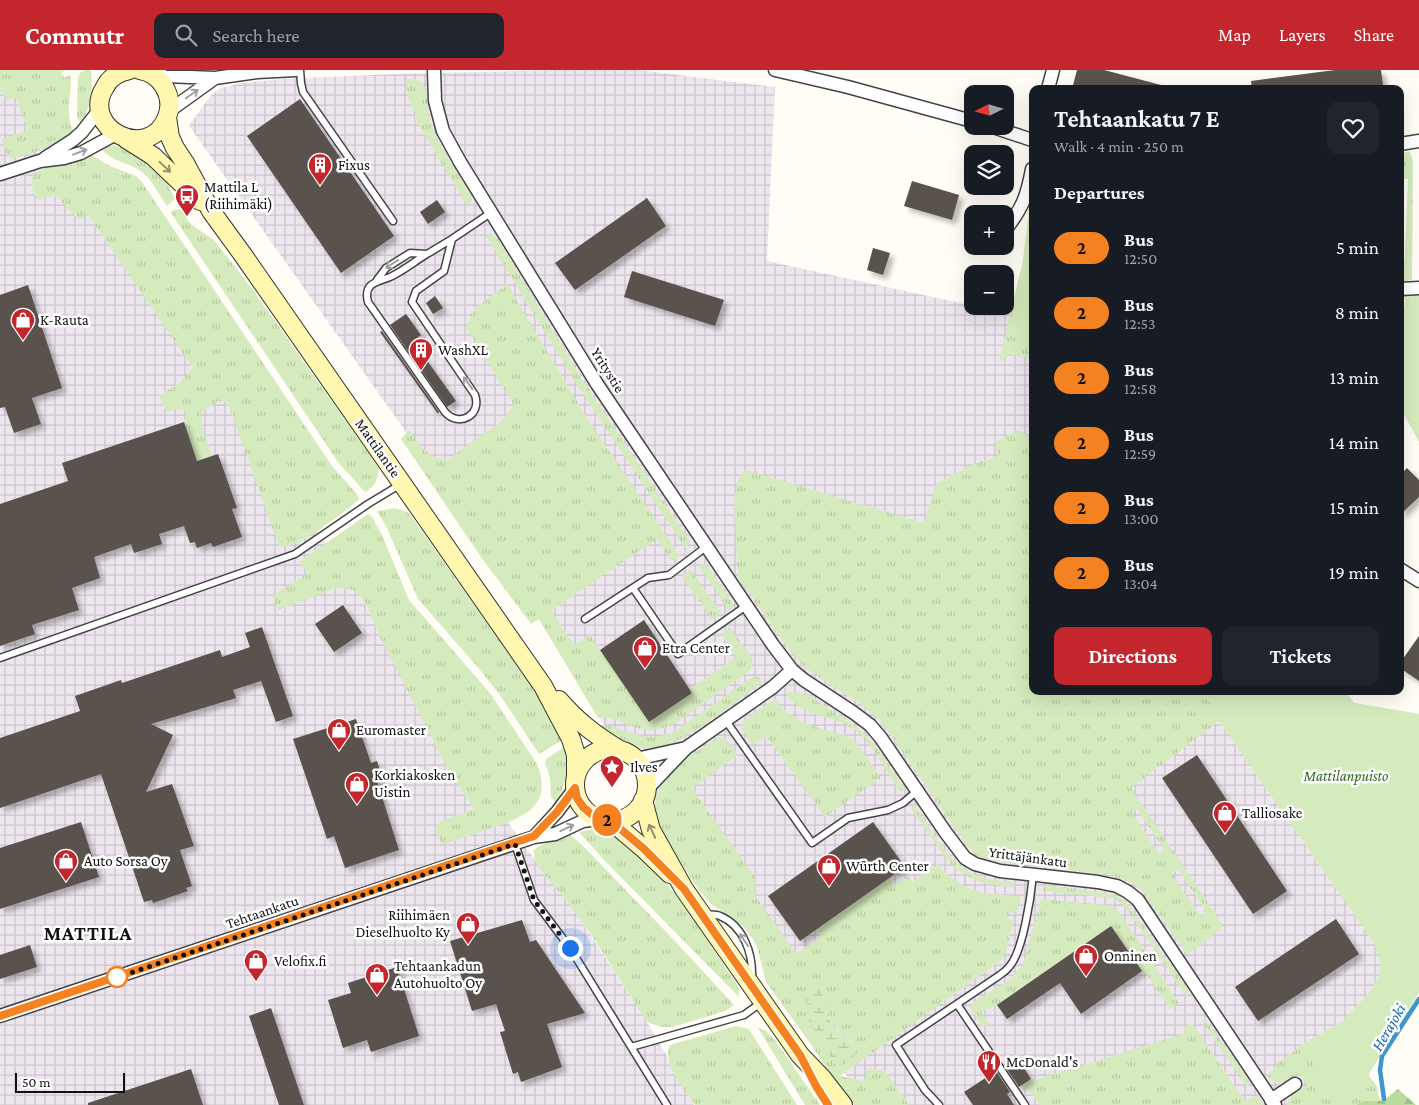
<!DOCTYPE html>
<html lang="en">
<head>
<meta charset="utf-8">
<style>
  :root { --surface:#171b24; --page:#20242c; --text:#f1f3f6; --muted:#9ea1a6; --accent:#c4262e }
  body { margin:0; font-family:"Crimson Pro",serif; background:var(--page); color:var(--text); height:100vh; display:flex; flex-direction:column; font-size:19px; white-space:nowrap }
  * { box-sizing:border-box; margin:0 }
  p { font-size:16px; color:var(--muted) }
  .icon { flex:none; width:28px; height:28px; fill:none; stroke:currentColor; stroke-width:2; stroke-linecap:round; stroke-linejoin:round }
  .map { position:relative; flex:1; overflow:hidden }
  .side { position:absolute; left:1029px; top:15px; width:375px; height:610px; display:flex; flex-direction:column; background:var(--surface); border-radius:10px; box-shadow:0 5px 20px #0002 }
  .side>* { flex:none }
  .badge { padding:0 10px; border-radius:16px; font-size:18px; line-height:32px }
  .needle { width:32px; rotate:265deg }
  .fabs { position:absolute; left:964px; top:15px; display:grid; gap:10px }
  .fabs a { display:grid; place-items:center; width:50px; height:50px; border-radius:10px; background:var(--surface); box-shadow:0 5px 20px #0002; font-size:25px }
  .scale { position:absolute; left:15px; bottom:12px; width:110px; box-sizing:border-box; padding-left:5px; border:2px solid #111; border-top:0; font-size:14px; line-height:18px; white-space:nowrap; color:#111; -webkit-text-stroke:4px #fff; paint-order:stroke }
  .you { position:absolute; width:25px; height:25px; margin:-12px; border:4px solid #fff; border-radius:50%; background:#1a73e8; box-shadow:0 0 0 8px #1a73e833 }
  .map>.badge { position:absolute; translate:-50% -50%; box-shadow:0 0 0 2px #fff }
  h2 { padding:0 25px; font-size:19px; line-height:45px }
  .round { display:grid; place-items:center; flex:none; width:52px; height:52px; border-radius:10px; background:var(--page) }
  .head { display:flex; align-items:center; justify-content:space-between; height:85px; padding:0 25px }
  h1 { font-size:24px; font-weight:700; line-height:38px }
  .cta { display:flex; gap:10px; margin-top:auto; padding:10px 25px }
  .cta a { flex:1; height:58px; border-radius:10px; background:var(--accent); color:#fff; font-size:20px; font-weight:700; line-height:58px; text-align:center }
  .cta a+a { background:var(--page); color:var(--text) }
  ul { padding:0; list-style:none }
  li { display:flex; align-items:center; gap:15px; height:65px; padding:0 25px }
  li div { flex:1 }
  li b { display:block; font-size:19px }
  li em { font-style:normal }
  li .badge { min-width:55px; font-weight:700; text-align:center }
  header { display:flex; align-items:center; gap:30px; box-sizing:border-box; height:70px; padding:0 25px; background:var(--accent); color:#fff }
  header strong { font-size:24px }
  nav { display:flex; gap:28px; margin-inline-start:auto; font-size:18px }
  .search { width:350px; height:45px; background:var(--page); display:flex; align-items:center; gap:12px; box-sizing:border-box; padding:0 18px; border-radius:10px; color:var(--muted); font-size:19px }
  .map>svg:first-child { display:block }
  .industrial { fill:url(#industrial-grid) }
  .grass { fill:url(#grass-tufts); fill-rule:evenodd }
  .forest { fill:url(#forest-firs) }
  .wetland { fill:url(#wetland-marsh) }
  .park { fill:#d5ebbd }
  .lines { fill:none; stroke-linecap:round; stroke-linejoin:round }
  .stream { stroke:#3f96cf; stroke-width:4.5 }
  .building { fill:#5a524d; filter:url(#shadow) }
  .lane-casing { stroke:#444; stroke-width:9 }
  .street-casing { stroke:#444; stroke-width:15 }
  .secondary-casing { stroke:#333; stroke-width:20 }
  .lane { stroke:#fff; stroke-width:6 }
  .street { stroke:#fff; stroke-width:12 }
  .secondary { stroke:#fff6b0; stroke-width:18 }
  .oneway { stroke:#a0a0a0 }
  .oneway2 { stroke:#948f68 }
  .line-casing { stroke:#fff; stroke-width:11 }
  .line { stroke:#f58220; stroke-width:8 }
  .walk { stroke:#111; stroke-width:5; stroke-dasharray:0 9 }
  .stop-dot { fill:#fff; stroke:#f58220; stroke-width:2.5 }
  .labels { text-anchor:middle; stroke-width:5; stroke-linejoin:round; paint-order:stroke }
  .poi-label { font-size:15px; fill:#111; stroke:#fff; text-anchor:start }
  .street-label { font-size:15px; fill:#111; stroke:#fff }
  .park-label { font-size:15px; font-style:italic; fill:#2f6b1f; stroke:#fff }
  .water-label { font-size:16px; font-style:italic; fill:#1768a6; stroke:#fff }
  .district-label { font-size:20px; font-weight:bold; letter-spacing:1px; fill:#111; stroke:#fff }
</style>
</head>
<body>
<header>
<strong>Commutr</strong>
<div class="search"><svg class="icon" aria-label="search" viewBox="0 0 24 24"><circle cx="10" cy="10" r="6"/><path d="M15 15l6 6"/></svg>Search here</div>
<nav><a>Map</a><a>Layers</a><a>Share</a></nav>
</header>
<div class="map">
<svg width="1419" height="1035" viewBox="0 0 1419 1035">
  <defs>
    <pattern id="industrial-grid" width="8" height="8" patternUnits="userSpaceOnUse" patternTransform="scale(1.25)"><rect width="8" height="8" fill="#eee6ef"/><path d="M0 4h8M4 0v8" fill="none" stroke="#cbc4cc"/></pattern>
    <pattern id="grass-tufts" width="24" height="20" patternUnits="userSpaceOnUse" patternTransform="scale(1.25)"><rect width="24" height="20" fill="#d5ebbd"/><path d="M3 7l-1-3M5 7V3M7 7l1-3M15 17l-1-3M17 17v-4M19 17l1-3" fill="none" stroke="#b6c8a1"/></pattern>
    <pattern id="forest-firs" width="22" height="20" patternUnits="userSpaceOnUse" patternTransform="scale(1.25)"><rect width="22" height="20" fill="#b9dc9c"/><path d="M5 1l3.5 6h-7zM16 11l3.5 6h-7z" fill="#9ebc85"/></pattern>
    <pattern id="wetland-marsh" width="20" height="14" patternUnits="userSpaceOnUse" patternTransform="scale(1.25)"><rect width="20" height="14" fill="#d5ebbd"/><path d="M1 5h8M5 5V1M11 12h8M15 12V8" fill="none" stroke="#b6c8a1"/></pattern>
    <filter id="shadow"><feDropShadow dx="4.5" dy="4.5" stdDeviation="2.5" flood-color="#0004"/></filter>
  </defs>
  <rect width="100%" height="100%" fill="#fffdf5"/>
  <path class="industrial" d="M565 0H639L775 17 767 191 1011 244 1032 286V621L1219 651 1375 874 1380 893V905L1370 922 1343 951 1303 975 1329 1035H867L599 647 538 548 189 56 210 26 221 18 242 13 282 9 397 4Z
    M0 4 315 458 516 764 535 790 541 800 573 838 647 952 667 986 670 996 694 1035H0Z"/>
  <path class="grass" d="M0 0H65L61 3 64 8 69 5 71 9C71 26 65 45 73 60 56 77 35 82 12 89L6 82 2 69 28 60 16 28 7 30 0 20Z
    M85 0H91C93 18 91 37 81 53L77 48 78 7 80 3Z
    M406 9C411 9 417 8 421 12 429 20 427 43 431 54 441 81 459 105 473 129L467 136 417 52 407 24Z
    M113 75 131 79 163 105 175 129 167 136C159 125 152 109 141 101 128 92 111 92 101 78Z
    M1410 82 1413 91 1412 210 1400 212V207L1404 206 1408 109H1400V83Z
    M90 84 110 96 136 106 142 112 332 396 357 424 359 430C345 440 295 483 279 476L227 331H218L201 342 202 356 212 386 197 391 184 352 186 341 176 339 166 342 159 326 182 311 185 305 193 298 88 145 82 148 75 147 58 127 53 126 38 130C34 126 33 122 32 116 31 109 34 103 41 100 56 93 74 91 90 84Z
    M1032 118V288L1010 285 999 292 1023 191Z
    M178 139 182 140 188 151 196 158 214 170 253 220 372 388 379 400 375 414 366 422 364 421 338 392 171 143 173 140Z
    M495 164 582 309 689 470 690 473 685 478 576 313 486 166Z
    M507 214 585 345 680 486 672 491 657 469 551 541 574 575 590 565 649 652 692 623 690 619 736 587 721 564 730 557 753 589 752 595 749 601 677 652C667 657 657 661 647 660 629 658 615 645 598 648L539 549 531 554 481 487 401 369 409 360C419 375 428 388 447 390L498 354 514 335 466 257 473 240Z
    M1018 360 1030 368 1032 375V621H1345L1354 633 1419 644 1367 993 1369 1006 1377 1016 1379 1027 1383 1031H1363L1356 1035H1287C1290 1025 1298 1020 1307 1015L1300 1004C1289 1009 1277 1019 1268 1006L1278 993 1302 975 1343 951 1370 922 1380 905V893L1375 874 1219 651 1131 718 1223 855 1222 858 1188 884 1186 883 1144 823C1134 813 1124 809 1110 805L995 791 980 787 968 777 881 651 860 634 805 598 790 581 738 507 734 430 739 406 746 400 924 453 936 414 971 395 998 386 995 372ZM1137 739 1164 779 1159 784 1132 743ZM1178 799 1206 841 1200 846 1172 804Z
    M395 438 409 443 525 607 558 657 564 669 539 684 500 625 480 600 418 529 386 456 377 441Z
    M368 444 372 447 381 463 409 530 490 623 537 694C554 736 523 748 489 759 473 764 457 770 442 775L436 760V755L441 751 474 739 448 700 379 565 368 538 360 526 353 520 339 517 278 540 272 526 308 503 299 492Z
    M706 494 733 534V538L729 541 699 496Z
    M691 500 721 543 712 550 682 506Z
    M757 607 760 608 763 612C739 629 676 681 648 679 632 677 611 666 598 659L603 655H608C633 663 647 672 674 662L751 608Z
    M790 622 809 625 861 660 874 674 905 719 901 723C890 707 870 670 855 660 832 644 802 648 785 623Z
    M775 629C791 654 824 659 850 667L855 671 881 708 826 746H824L766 666 753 675 742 660 743 651Z
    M721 667 727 670 738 685 692 718 757 810 754 819 755 825 796 884 821 867 816 860 889 808 895 815 908 806 913 812 938 794C960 822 987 825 1021 826L1017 843 1009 842 1008 849 1014 851 1004 887 998 893 840 1006 863 1011 866 1008V1001L869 998 878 1000H884L909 1035H854L830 1005 815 980 766 912 756 872 746 858 711 834 698 819 659 758C642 710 683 691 717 668ZM819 917H821C828 954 832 955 860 980L808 949 811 925Z
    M566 676C569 699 567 712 556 733L551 727 550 707 545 693 546 689Z
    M915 735C933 762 950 798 983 808 993 811 1005 811 1015 812L1014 817C983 814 971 813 947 790L912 740V736Z
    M594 759C605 761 616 765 625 772 669 805 707 871 738 916L739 927 605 791 579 762Z
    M569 764 581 774 675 871 734 935 725 941 673 957H661L647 952C617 907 591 859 556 818 548 808 532 794 534 780L539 776Z
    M1043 815 1112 824 1125 830 1188 920 1187 927 1125 837 1119 831 1112 828 1043 821Z
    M1041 829 1107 835 1114 838 1120 843 1179 933 1170 939 1148 906 1142 901 1111 856 997 935 981 942 989 954 983 957 970 938 971 934 1009 910 1023 895Z
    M1205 949 1251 1013 1246 1016 1202 951Z
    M1192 953 1245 1031 1258 1025 1264 1035H1040L1028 1019 1023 1020 1019 1013 1031 1009H1039L1186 963 1183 958Z
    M736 956 749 959 797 1035H695C685 1019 661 995 670 975Z
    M758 958 765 960 775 970 820 1035H805Z"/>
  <path class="forest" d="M1398 1019 1416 1035H1356L1363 1031H1383Z"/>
  <path class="wetland" d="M819 916 821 917 826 942 833 957 860 980 848 993 836 996 808 949 810 937 805 931V927L811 925Z"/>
  <path class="park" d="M1032 118V286L1011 244 1023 191Z
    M1419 223V372L1400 337V280L1405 231 1404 224Z
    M1204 621H1345L1354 633 1419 644V923L1350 1035H1340L1331 1025 1302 975 1343 951 1370 922 1380 905V893L1375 874 1219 651Z"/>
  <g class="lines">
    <path class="stream" d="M1384 1029 1380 1000 1382 986 1419 929"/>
  </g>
  <path class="building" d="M1077 0H1104L1161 15 1160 19H1072Z
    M1335 0H1381L1383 15 1374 16 1375 19H1252L1251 11Z
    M300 29 394 166 341 203 247 66Z
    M912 111 959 125 952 150 904 136Z
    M647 128 666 156 575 220 555 193Z
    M437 130 445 142 428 154 420 142Z
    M873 178 890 183 883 205 867 200Z
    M632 201 724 230 715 256 624 227Z
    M28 215 62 318 32 328 41 354 14 363 5 337 0 338V225Z
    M435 226 443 238 433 244 426 233Z
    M406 244 421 265 413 271 456 331 447 337 390 255Z
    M382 261 439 342 438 344 380 262Z
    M184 352 197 391 218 384 237 438 232 439 242 467 213 477 211 473 197 478 195 472 190 473 184 456 159 464 162 474 134 483 131 474 94 487 100 508 72 518 79 540 32 555 35 564 0 576V434L68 411 62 393Z
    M1407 398 1419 410V427L1400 445V405Z
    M343 535 362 563 334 582 315 554Z
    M644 550 692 623 649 652 600 580Z
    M262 557 293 646 276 652 261 611 233 620 236 628 151 654 173 665 146 722 172 714 194 776 180 780 192 816 186 818 188 821 153 833 152 830 144 832 101 704 0 738V668L80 641 75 626 121 610 122 613 220 580 222 587 250 577 245 563Z
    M1419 566V611L1400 598V593Z
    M356 649 371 693 377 691 383 709 377 711 399 780 345 798 334 766 327 769 293 669Z
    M1197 685 1287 821 1253 844 1162 708Z
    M81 752 99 807 0 839V778Z
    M873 752 905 797 800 871 768 826Z
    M1336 849 1359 884 1258 951 1235 917Z
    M522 850 530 872 536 870 585 943 547 954 562 997 521 1012 518 1002 513 1004 500 962 505 961 496 934 472 941 450 871Z
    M1111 856 1142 901 1081 944 1060 913 1007 949 997 935Z
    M30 875 37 897 0 909V885Z
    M397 897 419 966 371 982 367 970 343 978 328 930 351 923 348 913Z
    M271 938 304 1035H279L249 946Z
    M1017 987 1031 1009 1019 1017 1004 995Z
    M191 999 203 1035H88V1033Z
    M996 1001 1010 1022 1007 1024 1014 1035H973L964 1022Z"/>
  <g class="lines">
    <g class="lane-casing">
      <path id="lane" d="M300 0 301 13 303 22 393 151
        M427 184C415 191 403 201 390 207 378 212 363 212 368 232L445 342C459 358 482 345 475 325L412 232 416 221 444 201 452 169
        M377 210 386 198 410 183 427 184 452 169 492 142
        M633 518 678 584 746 536
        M585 549 648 508 669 505 706 477
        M0 588 295 484 368 434 401 414
        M726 651 812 773 848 748 888 740 903 733 917 721
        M515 774 534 830 570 878 667 1035
        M704 844C709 845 716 844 720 846 744 856 753 884 752 908
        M957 934 1025 1035
        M631 977 744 945 762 932
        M939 1035 925 1020 896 975 997 907C1001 904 1006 901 1009 897 1023 882 1031 826 1033 805"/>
    </g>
    <g class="street-casing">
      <path id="street" d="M434 0 435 31 443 61 460 92 597 314 773 575 792 600 804 610 854 643 870 655 881 668 946 763 965 788 975 794 1000 801 1098 812 1117 816 1128 822 1138 830 1275 1035
        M775 0 848 17 972 51
        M152 4 165 6 215 8 257 2 296 0
        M1048 19 1053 0
        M169 41 215 8
        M990 56 1032 70
        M1400 74 1419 71
        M45 88 73 70 82 62 100 39
        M0 104 40 91 64 88 81 83 116 64
        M1006 159C1023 137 1027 126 1032 99
        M1400 219 1419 218
        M1400 499 1419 511
        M636 689 686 678
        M647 719 686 678 773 617 792 600
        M534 767 557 742 575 718
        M0 946 534 767 555 764 583 751 600 749
        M1271 1030 1295 1014"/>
    </g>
    <g class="secondary-casing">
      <path id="secondary" d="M130 0C119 2 110 7 105 17 79 58 149 94 167 47 175 27 161 3 140 0
        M167 47 170 67 175 78 185 93 211 141 243 185 543 616 571 669 576 685V706
        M126 69 153 86 200 131
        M559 630C577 651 594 664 618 679
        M575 715a36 36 0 1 1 72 0a36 36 0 1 1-72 0Z
        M643 730 651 760 684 819 800 985 822 1008 843 1035
        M611 751 643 778 670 804"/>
    </g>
    <use href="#lane" class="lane"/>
    <use href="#street" class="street"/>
    <use href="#secondary" class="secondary"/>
  </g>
  <defs><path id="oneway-shaft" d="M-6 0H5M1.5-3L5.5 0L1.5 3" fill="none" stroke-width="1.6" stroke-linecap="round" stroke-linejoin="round" transform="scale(1.25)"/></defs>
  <g class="oneway">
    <use href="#oneway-shaft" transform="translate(192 24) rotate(-35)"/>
    <use href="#oneway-shaft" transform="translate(80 82) rotate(-21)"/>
    <use href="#oneway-shaft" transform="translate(392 194) rotate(146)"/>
    <use href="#oneway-shaft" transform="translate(468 313) rotate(-125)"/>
    <use href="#oneway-shaft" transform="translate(567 758) rotate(-25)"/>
    <use href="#oneway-shaft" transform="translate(744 870) rotate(-124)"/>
  </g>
  <g class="oneway2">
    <use href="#oneway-shaft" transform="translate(165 97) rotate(43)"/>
    <use href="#oneway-shaft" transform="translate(652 761) rotate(-115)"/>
  </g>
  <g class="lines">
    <g class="line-casing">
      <path id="line" d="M0 946 534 766 557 742 575 718 577 728 583 737 591 744 600 749 611 751 643 778 684 819 800 985 816 1016 828 1035"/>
    </g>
    <use href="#line" class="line"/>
    <path class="walk" d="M117 907 112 909 515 774 534 830 570 878"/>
  </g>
  <defs>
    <g id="building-pin" transform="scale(1.25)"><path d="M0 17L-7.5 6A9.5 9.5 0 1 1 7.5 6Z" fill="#c4262e" stroke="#fff"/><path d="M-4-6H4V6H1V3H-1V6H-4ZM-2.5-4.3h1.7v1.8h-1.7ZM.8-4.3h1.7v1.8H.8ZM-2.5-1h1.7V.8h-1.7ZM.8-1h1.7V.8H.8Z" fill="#fff"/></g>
    <g id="bus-pin" transform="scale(1.25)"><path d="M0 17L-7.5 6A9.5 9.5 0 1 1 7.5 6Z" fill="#c4262e" stroke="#fff"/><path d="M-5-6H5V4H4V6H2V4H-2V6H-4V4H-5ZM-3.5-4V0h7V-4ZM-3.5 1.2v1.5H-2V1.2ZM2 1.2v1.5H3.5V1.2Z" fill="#fff"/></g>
    <g id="shop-pin" transform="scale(1.25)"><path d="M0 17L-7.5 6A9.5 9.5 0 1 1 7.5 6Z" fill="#c4262e" stroke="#fff"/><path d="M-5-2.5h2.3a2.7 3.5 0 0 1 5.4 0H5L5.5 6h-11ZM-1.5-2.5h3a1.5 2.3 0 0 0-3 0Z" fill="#fff"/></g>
    <g id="sight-pin" transform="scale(1.25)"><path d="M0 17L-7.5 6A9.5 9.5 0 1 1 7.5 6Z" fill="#c4262e" stroke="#fff"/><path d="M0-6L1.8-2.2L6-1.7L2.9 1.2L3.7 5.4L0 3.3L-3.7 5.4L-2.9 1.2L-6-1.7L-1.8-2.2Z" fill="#fff"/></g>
    <g id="restaurant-pin" transform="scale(1.25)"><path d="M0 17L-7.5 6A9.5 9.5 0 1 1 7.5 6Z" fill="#c4262e" stroke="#fff"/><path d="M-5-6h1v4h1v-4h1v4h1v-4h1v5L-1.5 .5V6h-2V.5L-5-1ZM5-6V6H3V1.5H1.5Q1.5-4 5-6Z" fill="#fff"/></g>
  </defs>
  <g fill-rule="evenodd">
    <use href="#building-pin" x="320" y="95"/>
    <use href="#bus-pin" x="187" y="126"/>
    <use href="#shop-pin" x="23" y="250"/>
    <use href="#building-pin" x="421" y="280"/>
    <use href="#shop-pin" x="645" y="578"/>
    <use href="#shop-pin" x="339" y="660"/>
    <use href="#sight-pin" x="612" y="697"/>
    <use href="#shop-pin" x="357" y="714"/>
    <use href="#shop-pin" x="1225" y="743"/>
    <use href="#shop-pin" x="66" y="791"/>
    <use href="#shop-pin" x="829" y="796"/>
    <use href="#shop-pin" x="468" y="854"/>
    <use href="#shop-pin" x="1086" y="886"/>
    <use href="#shop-pin" x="256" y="891"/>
    <use href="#shop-pin" x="377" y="905"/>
    <use href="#restaurant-pin" x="989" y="992"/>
  </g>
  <circle class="stop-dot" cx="117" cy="907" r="10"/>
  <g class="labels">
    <g class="poi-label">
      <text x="338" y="100">Fixus</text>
      <text x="204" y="122">Mattila L<tspan x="204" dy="17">(Riihimäki)</tspan></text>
      <text x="40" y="255">K-Rauta</text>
      <text x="438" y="285">WashXL</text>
      <text x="662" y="583">Etra Center</text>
      <text x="356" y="665">Euromaster</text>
      <text x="630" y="702">Ilves</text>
      <text x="374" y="710">Korkiakosken<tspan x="374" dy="17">Uistin</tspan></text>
      <text x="1242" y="748">Talliosake</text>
      <text x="84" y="796">Auto Sorsa Oy</text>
      <text x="846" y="801">Würth Center</text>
      <text x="450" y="850" text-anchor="end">Riihimäen<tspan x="450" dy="17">Dieselhuolto Ky</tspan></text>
      <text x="1104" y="891">Onninen</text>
      <text x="274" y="896">Velofix.fi</text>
      <text x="394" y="901">Tehtaankadun<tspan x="394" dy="17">Autohuolto Oy</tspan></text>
      <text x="1006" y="997">McDonald's</text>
    </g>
    <g class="street-label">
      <text transform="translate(608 300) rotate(58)" y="5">Yritystie</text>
      <text transform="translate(378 378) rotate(55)" y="5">Mattilantie</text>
      <text transform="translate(1028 787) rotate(8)" y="5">Yrittäjänkatu</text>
      <text transform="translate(262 842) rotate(-19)" y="5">Tehtaankatu</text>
    </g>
    <g class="park-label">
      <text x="1346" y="711">Mattilanpuisto</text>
    </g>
    <g class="water-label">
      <text transform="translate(1388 957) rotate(-60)" y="6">Herajoki</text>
    </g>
    <g class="district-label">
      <text x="88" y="870">MATTILA</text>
    </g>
  </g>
</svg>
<div class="fabs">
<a><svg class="needle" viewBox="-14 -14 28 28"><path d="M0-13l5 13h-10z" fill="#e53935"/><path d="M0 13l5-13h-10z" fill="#9ea1a6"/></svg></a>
<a><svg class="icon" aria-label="layers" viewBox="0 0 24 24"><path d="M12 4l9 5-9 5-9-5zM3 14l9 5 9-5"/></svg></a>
<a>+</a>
<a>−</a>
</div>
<div class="scale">50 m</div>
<div class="you" style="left:570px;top:878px"></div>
<b class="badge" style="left:607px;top:750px;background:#f58220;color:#111">2</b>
<section class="side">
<div class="head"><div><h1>Tehtaankatu 7 E</h1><p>Walk · 4 min · 250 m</p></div><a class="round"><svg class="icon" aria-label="heart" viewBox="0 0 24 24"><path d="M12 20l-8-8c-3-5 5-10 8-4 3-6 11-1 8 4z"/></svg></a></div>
<h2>Departures</h2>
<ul>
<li><span class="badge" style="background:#f58220;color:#111">2</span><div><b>Bus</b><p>12:50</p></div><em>5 min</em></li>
<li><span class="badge" style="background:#f58220;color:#111">2</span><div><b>Bus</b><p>12:53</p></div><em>8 min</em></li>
<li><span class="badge" style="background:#f58220;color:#111">2</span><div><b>Bus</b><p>12:58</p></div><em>13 min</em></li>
<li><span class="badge" style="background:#f58220;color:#111">2</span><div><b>Bus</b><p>12:59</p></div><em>14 min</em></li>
<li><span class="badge" style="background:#f58220;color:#111">2</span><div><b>Bus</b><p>13:00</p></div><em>15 min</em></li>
<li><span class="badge" style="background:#f58220;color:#111">2</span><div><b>Bus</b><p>13:04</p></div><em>19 min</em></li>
</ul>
<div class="cta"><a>Directions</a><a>Tickets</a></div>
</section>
</div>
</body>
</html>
